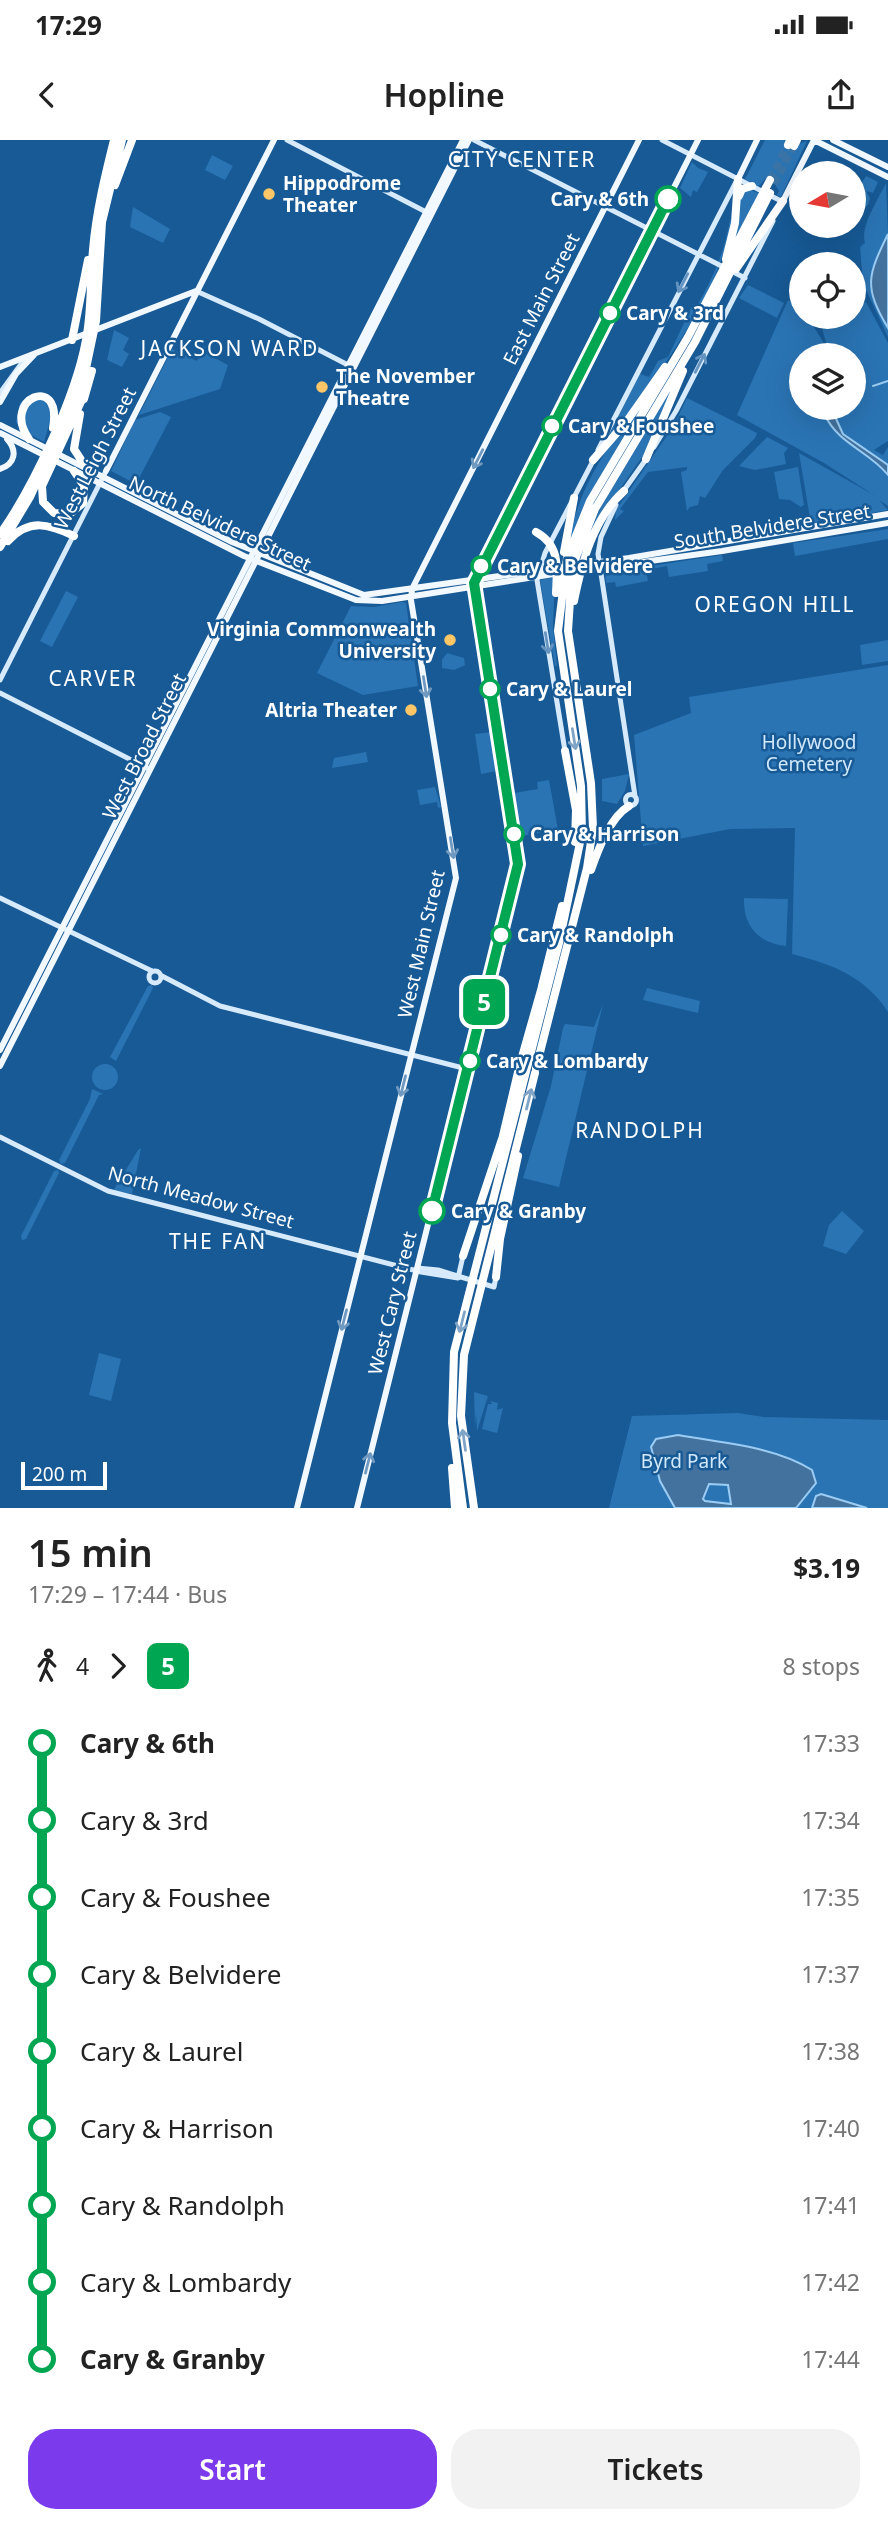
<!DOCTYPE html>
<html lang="en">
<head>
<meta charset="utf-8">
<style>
  :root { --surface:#fff; --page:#f2f2f2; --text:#222; --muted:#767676; --accent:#7c3aed }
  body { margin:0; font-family:"Noto Sans",sans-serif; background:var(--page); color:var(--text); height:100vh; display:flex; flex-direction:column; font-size:26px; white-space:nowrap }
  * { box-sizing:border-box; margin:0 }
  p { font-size:23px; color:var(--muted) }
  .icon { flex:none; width:38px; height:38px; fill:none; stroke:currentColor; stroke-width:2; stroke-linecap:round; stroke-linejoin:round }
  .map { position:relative; height:1368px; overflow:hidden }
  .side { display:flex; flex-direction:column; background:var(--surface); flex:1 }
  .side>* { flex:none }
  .badge { padding:0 14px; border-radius:10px; font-size:24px; line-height:46px }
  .needle { width:46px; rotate:260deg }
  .fabs { position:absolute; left:789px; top:21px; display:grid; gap:14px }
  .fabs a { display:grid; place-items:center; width:77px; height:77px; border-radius:50%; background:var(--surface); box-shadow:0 7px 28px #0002; font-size:35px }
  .scale { position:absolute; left:21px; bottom:18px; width:86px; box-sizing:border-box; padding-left:7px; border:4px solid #fff; border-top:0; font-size:19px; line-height:24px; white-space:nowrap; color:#fff; -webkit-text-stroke:5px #175a96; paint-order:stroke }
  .map>.badge { position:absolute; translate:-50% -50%; box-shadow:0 0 0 4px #fff }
  .legs { display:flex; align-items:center; gap:10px; height:77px; padding:0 28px; font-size:23px }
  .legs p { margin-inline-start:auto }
  .head { display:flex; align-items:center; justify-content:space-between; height:119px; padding:0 28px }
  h1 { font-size:38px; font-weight:600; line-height:52px }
  .action { display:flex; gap:14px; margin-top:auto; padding:14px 28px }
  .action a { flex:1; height:80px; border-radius:28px; background:var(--accent); color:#fff; font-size:28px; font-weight:600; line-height:80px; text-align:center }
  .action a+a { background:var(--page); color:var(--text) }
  ul { padding:0 28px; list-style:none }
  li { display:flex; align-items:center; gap:24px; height:77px; font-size:26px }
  li i { display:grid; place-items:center; width:10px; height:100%; margin:0 9px; background:currentColor }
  li i::after { content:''; width:18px; height:18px; margin:-9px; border:5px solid; border-radius:50%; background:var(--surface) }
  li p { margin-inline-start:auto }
  li:first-child i { background:linear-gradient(#0000 50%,currentColor 0) }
  li:last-child i { background:linear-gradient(currentColor 50%,#0000 0) }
  .status { display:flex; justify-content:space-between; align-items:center; height:49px; padding:0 35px; background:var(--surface); direction:ltr }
  .status svg { height:19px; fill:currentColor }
  header { display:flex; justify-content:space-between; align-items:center; height:91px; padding:0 28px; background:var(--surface); font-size:32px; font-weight:600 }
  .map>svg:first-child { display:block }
  .green { fill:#2a74b4; fill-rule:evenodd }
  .water { fill:#44729e; stroke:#9bccf3; stroke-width:2; fill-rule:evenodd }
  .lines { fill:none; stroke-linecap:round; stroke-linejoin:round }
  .stream { stroke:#9bccf3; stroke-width:2 }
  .motorway-tunnel { stroke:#3a73a6; stroke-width:8; stroke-dasharray:8 4; stroke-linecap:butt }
  .secondary { stroke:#d7eafc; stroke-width:5 }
  .primary { stroke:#f2f8ff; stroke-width:6 }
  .motorway { stroke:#fff; stroke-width:8 }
  .oneway { stroke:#6494bf }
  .oneway2 { stroke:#6f99c0 }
  .oneway3 { stroke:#7fa4c5 }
  .line-1-casing { stroke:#fff; stroke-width:16 }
  .line-1 { stroke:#00a651; stroke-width:10 }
  .poi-dot { fill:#ffc668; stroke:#175a96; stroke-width:2.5 }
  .stop-1-dot { fill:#fff; stroke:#00a651; stroke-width:3.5 }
  .labels { text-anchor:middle; stroke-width:5; stroke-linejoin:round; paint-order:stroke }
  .poi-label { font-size:19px; font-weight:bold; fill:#fff; stroke:#175a96; text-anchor:start }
  .stop-label { font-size:19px; font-weight:bold; fill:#fff; stroke:#175a96; text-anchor:start }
  .street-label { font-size:19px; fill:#fff; stroke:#175a96 }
  .park-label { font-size:19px; fill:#d0e8fc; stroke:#175a96 }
  .neighbourhood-label { font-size:21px; letter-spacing:2px; fill:#fff; stroke:#175a96 }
</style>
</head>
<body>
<div class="status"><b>17:29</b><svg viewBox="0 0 49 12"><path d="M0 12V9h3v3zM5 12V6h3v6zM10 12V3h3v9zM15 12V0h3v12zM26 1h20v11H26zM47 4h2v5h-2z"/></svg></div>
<header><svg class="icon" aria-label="back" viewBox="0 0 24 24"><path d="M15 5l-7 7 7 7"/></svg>Hopline<svg class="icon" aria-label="share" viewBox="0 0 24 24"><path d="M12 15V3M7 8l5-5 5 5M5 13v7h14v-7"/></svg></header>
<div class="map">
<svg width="888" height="1368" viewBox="0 0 888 1368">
  <rect width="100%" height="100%" fill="#175a96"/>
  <path class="green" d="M765 0H784L791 7 807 1 781 57 777 55 779 51 773 41 766 38 758 47 745 39Z
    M212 15 233 26 225 40 205 30Z
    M692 22 698 28 708 32 697 52 693 50 691 57 680 48Z
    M866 36 878 42 873 53 866 51 870 58 868 65 854 75 857 53 854 43 861 44Z
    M886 43 888 94 877 117 875 165 888 188V197L863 143 860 107 865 103C860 86 878 60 886 43Z
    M751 50 760 54 727 120 741 53Z
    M133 67 170 89 163 103 130 87Z
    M730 80H733C713 169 654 239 601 311L640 234 649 237 658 221 668 217 693 164 697 166C713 137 724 114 730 80Z
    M748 145 784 163 777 178 739 158Z
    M788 160 798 164 802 177H808L828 210 819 177H854V165L866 162 888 203V301L874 310 883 315 888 307V366L879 360 888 370 811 384 799 313 874 355 824 323 737 275ZM802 215H854V268H802Z
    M114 190 129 198 123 210 129 214 122 227 107 220Z
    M204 206 213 210 211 216 228 225 220 249 139 275 172 209 197 221Z
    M681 234 647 310 604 372 576 439C592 363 641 299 681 234Z
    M653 249 584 365 567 408C581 337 610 304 653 249Z
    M32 258 45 261 52 274 44 302 22 290 16 282 20 263Z
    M687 258 757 293 755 298 723 330 705 358 700 356 698 365 690 367 687 371 681 332 687 330V327L648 332 620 369 624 371 615 380 616 370 673 287Z
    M160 272 171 277 136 344 111 331 135 280Z
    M767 297 788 308 784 313 786 324 755 330 739 326Z
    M798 327 804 365 801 367 790 360 779 359 774 332Z
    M888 389V399L795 416 793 403Z
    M722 415 723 421 707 424 708 431 669 437 667 426 646 430 648 441 616 447 615 442 606 443 605 433Z
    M555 437 553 486 557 526H555L540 440Z
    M66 451 78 457 52 507 40 501Z
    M402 462 406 463 418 546 363 555 317 533 351 466 374 467Z
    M888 500V521L862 525 860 505Z
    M447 513 464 518 465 525 454 530 442 528V520Z
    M888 525V872C865 836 831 824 792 814L795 688 730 689 643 706 634 595 691 573 689 557Z
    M491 592 497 631 481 634 475 594Z
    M366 612 368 622 332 628 334 618Z
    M629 634 625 651 617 664 602 661V639Z
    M549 640 558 690 521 696 514 653 538 649 537 642Z
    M435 647 441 667 438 668 437 662 420 665 417 650Z
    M744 758 788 759 786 806C758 803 743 786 744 758Z
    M152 845 153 848 116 921 110 917 148 846Z
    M647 848 700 861 698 873 643 860Z
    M603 864 559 1047 523 1038 551 946 563 888 565 884 594 887Z
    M92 937a13 13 0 1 1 26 0a13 13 0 1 1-26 0Z
    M92 949 103 954 99 955 65 1023 61 1024 59 1020 90 959Z
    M141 1008 132 1054 113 1051 138 1010Z
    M58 1030 59 1033 26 1099 22 1100 21 1096 54 1031Z
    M842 1071 864 1091 846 1114 823 1106 829 1085Z
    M99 1213 121 1219 111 1261 89 1255Z
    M474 1252 488 1256 477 1291 476 1272 475 1288Z
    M490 1261 498 1263 497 1270 503 1268 497 1293 482 1289 488 1264H492Z
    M738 1273 764 1277 888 1280V1368H609L632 1276Z"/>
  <path class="water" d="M888 94V188C863 146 868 135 888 94Z
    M833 272 843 294 888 325V335C869 311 838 304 825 275Z
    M678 1295C721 1303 774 1306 812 1330L816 1343 796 1368H675L660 1341 651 1307 656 1299ZM709 1344 728 1345 731 1364 705 1361 703 1359Z
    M821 1354 867 1368H812L816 1356Z"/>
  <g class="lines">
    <path class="stream" d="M873 246 888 241"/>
    <path class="motorway-tunnel" d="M770 40 788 5
      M774 44 794 6"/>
    <path class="secondary" d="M287 0 430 74
      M474 0 745 138
      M662 0 783 62
      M196 151 259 179 350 226
      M0 253 24 220
      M654 307 676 271 773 81
      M598 310 736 42
      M622 353 647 318
      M616 365 601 397 598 414 635 656
      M0 540 105 333
      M0 553 147 628
      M565 611 537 440 545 413 594 319
      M625.5 660a5.5 5.5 0 1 1 11 0a5.5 5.5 0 1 1-11 0Z
      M0 758 152 831
      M149 837a6 6 0 1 1 12 0a6 6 0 1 1-12 0Z
      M162 836 220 866 467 929
      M0 997 108 1051 421 1132 458 1138
      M417 1128 438 1130 494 1147 496 1137
      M458 1138 463 1116"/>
    <path class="primary" d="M814 0 888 37
      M833 0 888 27
      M738 39 757 0
      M783 61 814 0
      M0 227 196 151
      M0 262 16 234 34 215
      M0 285 232 402 364 455 629 418 888 374
      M0 293 244 416 356 460 382 461 560 433
      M0 329C15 324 18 311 7 299
      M106 331 274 0
      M578 431 722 411 888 383
      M0 910 463 0
      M0 926 469 0
      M297 1368 456 738 411 460 412 449 639 0
      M357 1368 518 725 474 443 698 0"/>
    <path class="motorway" d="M788 5 790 0
      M794 6 797 0
      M115 45 132 0
      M739 56 742 49 752 46
      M726 119 735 83 738 39
      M736 129 783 61
      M72 200 88 120
      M84 259 92 231
      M80 274 74 309 87 329
      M29 299C0 259 63 232 53 288
      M646 319 683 231
      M593 320 627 281 665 227
      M74 331 84 346 83 363 70 374 54 373 43 362 42 346 85 253
      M536 392C561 406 557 428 556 453
      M0 394C33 348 76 256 86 200 92 170 90 140 93 110 96 73 105 36 114 0
      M8 401C29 378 49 384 74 396
      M0 407 30 357 84 238 96 181 102 82 122 0
      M564 412 574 358
      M574 461C582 422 593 379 624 351
      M565 611 576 670 575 702
      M591 730C598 710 610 677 629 666
      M542 846 562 766
      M520 924 543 843
      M536 928 587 728 593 688 591 643 568 491 571 445 576 417 595 369 695 202 770 53
      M502 1000 519 928
      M463 1116 502 999
      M496 1137 500 1099 518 1016
      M452 1328 455 1368
      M463 1368 452 1283 454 1212 559 803 582 693 581 646 558 491 567 418 590 361 688 197 770 40
      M474 1368 461 1276 464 1215 535 933"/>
  </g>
  <defs><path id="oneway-shaft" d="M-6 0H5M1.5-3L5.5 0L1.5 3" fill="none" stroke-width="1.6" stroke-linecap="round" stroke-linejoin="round" transform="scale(1.75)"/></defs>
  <g class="oneway">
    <use href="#oneway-shaft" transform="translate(683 143) rotate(117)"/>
    <use href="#oneway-shaft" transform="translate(700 223) rotate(-63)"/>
    <use href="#oneway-shaft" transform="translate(547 503) rotate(81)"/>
  </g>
  <g class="oneway2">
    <use href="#oneway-shaft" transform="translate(478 319) rotate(117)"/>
    <use href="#oneway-shaft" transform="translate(425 547) rotate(81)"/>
    <use href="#oneway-shaft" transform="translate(452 708) rotate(81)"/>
    <use href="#oneway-shaft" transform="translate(403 946) rotate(104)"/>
    <use href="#oneway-shaft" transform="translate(344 1180) rotate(104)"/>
    <use href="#oneway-shaft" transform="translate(368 1323) rotate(-76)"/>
  </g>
  <g class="oneway3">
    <use href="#oneway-shaft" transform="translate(574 599) rotate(81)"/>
    <use href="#oneway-shaft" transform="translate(529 959) rotate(-76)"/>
    <use href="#oneway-shaft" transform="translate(462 1182) rotate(104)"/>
    <use href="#oneway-shaft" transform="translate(464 1300) rotate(-98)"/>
  </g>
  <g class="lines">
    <g class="line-1-casing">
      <path id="line-1" d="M432 1071 518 724 474 443 668 59"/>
    </g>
    <use href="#line-1" class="line-1"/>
  </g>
  <g class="poi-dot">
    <circle cx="269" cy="54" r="7"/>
    <circle cx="322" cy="247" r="7"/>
    <circle cx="450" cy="500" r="7"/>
    <circle cx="411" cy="570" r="7"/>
  </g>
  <g class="stop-1-dot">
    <circle cx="668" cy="59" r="12"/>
    <circle cx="610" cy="173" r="9"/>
    <circle cx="552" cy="286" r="9"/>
    <circle cx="481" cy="426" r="9"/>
    <circle cx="490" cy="549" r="9"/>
    <circle cx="514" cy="694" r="9"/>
    <circle cx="501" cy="795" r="9"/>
    <circle cx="470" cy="921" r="9"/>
    <circle cx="432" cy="1071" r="12"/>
  </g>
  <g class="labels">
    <g class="poi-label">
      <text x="283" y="50">Hippodrome<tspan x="283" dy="22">Theater</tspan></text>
      <text x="336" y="243">The November<tspan x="336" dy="22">Theatre</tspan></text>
      <text x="436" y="496" text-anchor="end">Virginia Commonwealth<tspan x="436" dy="22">University</tspan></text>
      <text x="397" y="577" text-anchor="end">Altria Theater</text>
    </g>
    <g class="stop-label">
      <text x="649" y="66" text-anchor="end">Cary &amp; 6th</text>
      <text x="626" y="180">Cary &amp; 3rd</text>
      <text x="568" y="293">Cary &amp; Foushee</text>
      <text x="497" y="433">Cary &amp; Belvidere</text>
      <text x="506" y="556">Cary &amp; Laurel</text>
      <text x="530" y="701">Cary &amp; Harrison</text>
      <text x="517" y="802">Cary &amp; Randolph</text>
      <text x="486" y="928">Cary &amp; Lombardy</text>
      <text x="451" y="1078">Cary &amp; Granby</text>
    </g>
    <g class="street-label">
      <text transform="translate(541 159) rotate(-63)" y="7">East Main Street</text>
      <text transform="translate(95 318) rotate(-63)" y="7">West Leigh Street</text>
      <text transform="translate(220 383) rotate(25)" y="7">North Belvidere Street</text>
      <text transform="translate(772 386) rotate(-9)" y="7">South Belvidere Street</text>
      <text transform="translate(144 606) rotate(-63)" y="7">West Broad Street</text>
      <text transform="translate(421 804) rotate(-77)" y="7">West Main Street</text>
      <text transform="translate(201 1057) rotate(15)" y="7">North Meadow Street</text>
      <text transform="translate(392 1163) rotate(-76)" y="7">West Cary Street</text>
    </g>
    <g class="park-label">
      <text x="809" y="609">Hollywood<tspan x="809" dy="22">Cemetery</tspan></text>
      <text x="684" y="1328">Byrd Park</text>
    </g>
    <g class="neighbourhood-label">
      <text x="522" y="27">CITY CENTER</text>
      <text x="230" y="216">JACKSON WARD</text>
      <text x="775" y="472">OREGON HILL</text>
      <text x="93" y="546">CARVER</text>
      <text x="640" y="998">RANDOLPH</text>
      <text x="218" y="1109">THE FAN</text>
    </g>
  </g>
</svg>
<div class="fabs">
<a><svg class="needle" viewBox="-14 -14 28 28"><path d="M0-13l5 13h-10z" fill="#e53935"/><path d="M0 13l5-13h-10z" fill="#767676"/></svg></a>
<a><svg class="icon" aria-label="locate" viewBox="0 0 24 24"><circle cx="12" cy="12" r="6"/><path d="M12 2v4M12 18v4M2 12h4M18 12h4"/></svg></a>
<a><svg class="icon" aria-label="layers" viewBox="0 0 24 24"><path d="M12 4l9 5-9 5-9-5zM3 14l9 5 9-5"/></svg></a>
</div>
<div class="scale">200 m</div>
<b class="badge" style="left:484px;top:862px;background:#00a651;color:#fff">5</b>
</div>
<section class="side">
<div class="head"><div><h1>15 min</h1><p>17:29 – 17:44 · Bus</p></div><b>$3.19</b></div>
<div class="legs"><svg class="icon" aria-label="walk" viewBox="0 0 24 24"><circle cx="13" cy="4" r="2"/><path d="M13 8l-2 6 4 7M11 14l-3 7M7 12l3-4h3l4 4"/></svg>4<svg class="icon" aria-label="forward" viewBox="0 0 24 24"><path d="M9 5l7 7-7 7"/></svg><b class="badge" style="background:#00a651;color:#fff">5</b><p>8 stops</p></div>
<ul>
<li><i style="color:#00a651"></i><b>Cary &amp; 6th</b><p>17:33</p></li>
<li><i style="color:#00a651"></i><span>Cary &amp; 3rd</span><p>17:34</p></li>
<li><i style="color:#00a651"></i><span>Cary &amp; Foushee</span><p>17:35</p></li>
<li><i style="color:#00a651"></i><span>Cary &amp; Belvidere</span><p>17:37</p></li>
<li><i style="color:#00a651"></i><span>Cary &amp; Laurel</span><p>17:38</p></li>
<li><i style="color:#00a651"></i><span>Cary &amp; Harrison</span><p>17:40</p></li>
<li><i style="color:#00a651"></i><span>Cary &amp; Randolph</span><p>17:41</p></li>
<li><i style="color:#00a651"></i><span>Cary &amp; Lombardy</span><p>17:42</p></li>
<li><i style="color:#00a651"></i><b>Cary &amp; Granby</b><p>17:44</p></li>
</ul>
<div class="action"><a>Start</a><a>Tickets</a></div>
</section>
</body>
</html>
